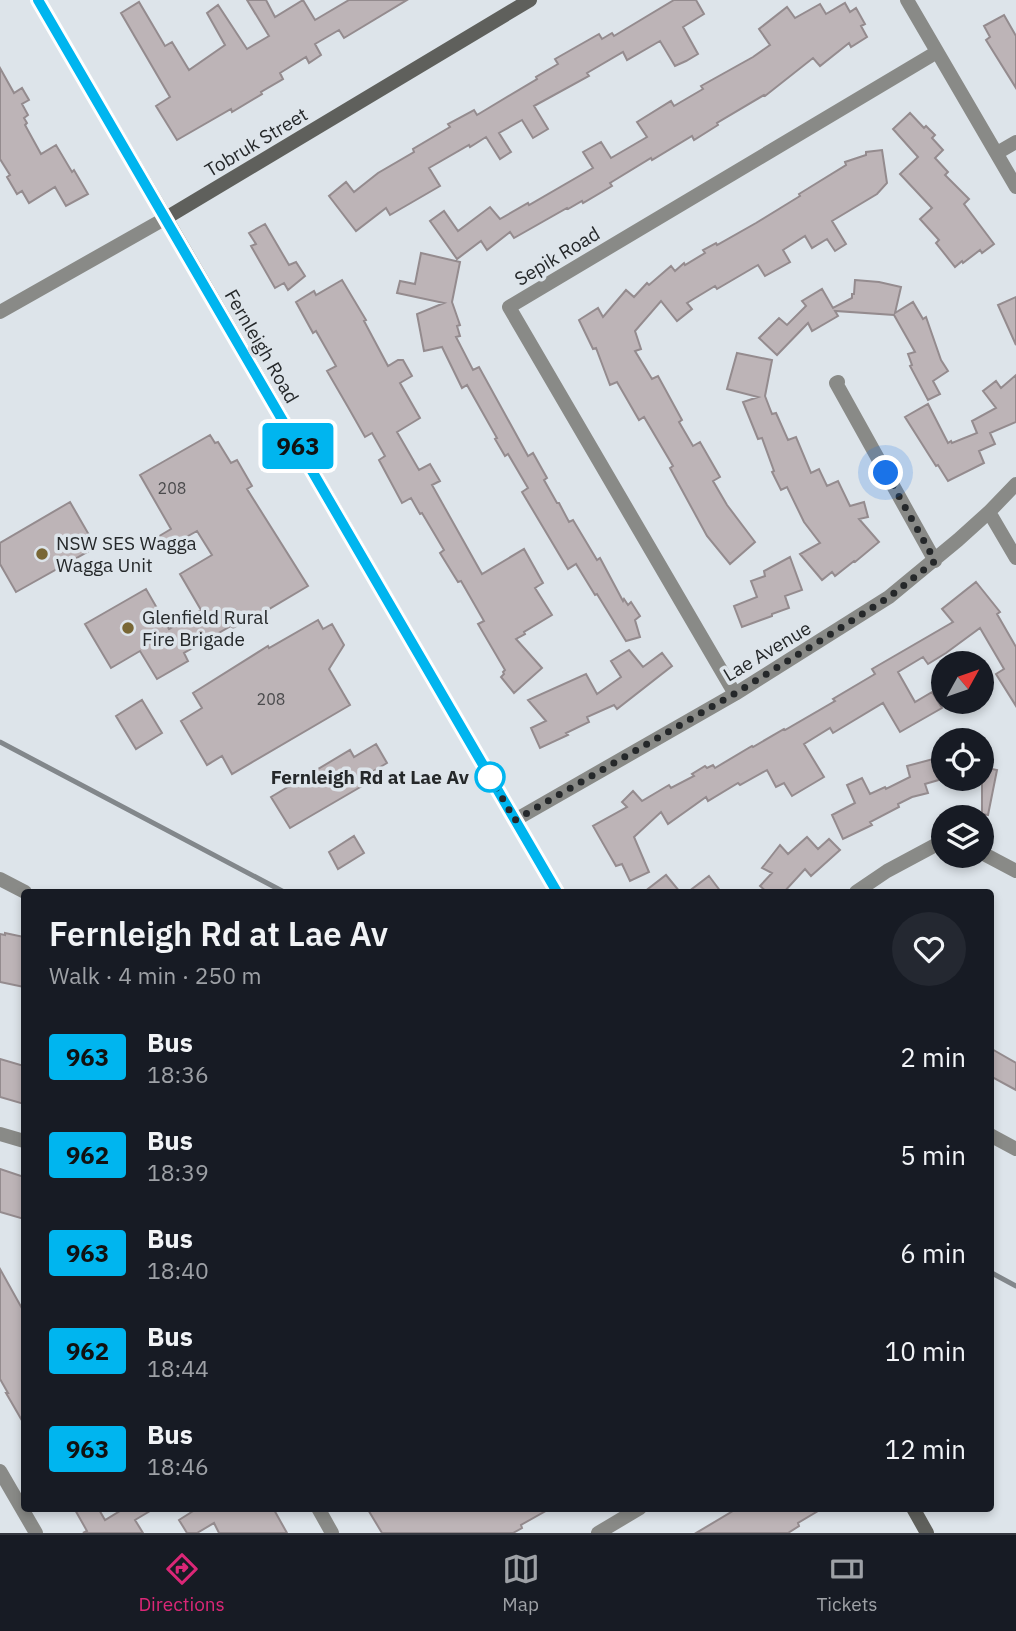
<!DOCTYPE html>
<html lang="en">
<head>
<meta charset="utf-8">
<style>
  :root { --surface:#171b24; --page:#242831; --text:#f1f3f6; --muted:#9ea1a6; --line:#363941; --accent:#db2777 }
  body { margin:0; font-family:"IBM Plex Sans",sans-serif; background:var(--page); color:var(--text); height:100vh; display:flex; flex-direction:column; font-size:26px; white-space:nowrap }
  * { box-sizing:border-box; margin:0 }
  p { font-size:23px; color:var(--muted) }
  .icon { flex:none; width:38px; height:38px; fill:none; stroke:currentColor; stroke-width:2; stroke-linecap:round; stroke-linejoin:round }
  .map { position:relative; flex:1; overflow:hidden }
  .sheet { position:absolute; left:21px; top:889px; width:973px; height:623px; display:flex; flex-direction:column; background:var(--surface); border-radius:7px; box-shadow:0 4px 10px #0003 }
  .sheet>* { flex:none }
  .badge { padding:0 14px; border-radius:5px; font-size:24px; line-height:46px }
  .needle { width:46px; rotate:50deg }
  .tools { position:absolute; left:931px; top:651px; display:grid; gap:14px }
  .tools a { display:grid; place-items:center; width:63px; height:63px; border-radius:50%; background:var(--surface); box-shadow:0 4px 10px #0003; font-size:35px }
  .you { position:absolute; width:35px; height:35px; margin:-18px; border:5px solid #fff; border-radius:50%; background:#1a73e8; box-shadow:0 0 0 10px #1a73e833 }
  .map>.badge { position:absolute; translate:-50% -50%; box-shadow:0 0 0 4px #fff }
  .round { display:grid; place-items:center; flex:none; width:74px; height:74px; border-radius:37px; background:var(--page) }
  .overview { display:flex; align-items:center; justify-content:space-between; height:119px; padding:0 28px }
  h1 { font-size:33px; font-weight:600; line-height:52px }
  ul { padding:0; list-style:none }
  li { display:flex; align-items:center; gap:21px; height:98px; padding:0 28px }
  li div { flex:1 }
  li b { display:block; font-size:26px }
  li em { font-style:normal }
  li .badge { min-width:77px; font-weight:700; text-align:center }
  .tab-bar { display:flex; justify-content:space-around; align-items:center; height:98px; border-top:2px solid var(--line); background:var(--surface); font-size:19px; color:var(--muted) }
  .tab-bar a { display:grid; justify-items:center; gap:4px }
  .tab-bar .selected { color:var(--accent) }
  .map>svg:first-child { display:block }
  .building { fill:#bdb4b7; stroke:#948b8e; stroke-width:2 }
  .lines { fill:none; stroke-linecap:round; stroke-linejoin:round }
  .street { stroke:#898a87; stroke-width:14 }
  .secondary { stroke:#5f605c; stroke-width:14 }
  .rail { stroke:#82878b; stroke-width:5 }
  .line-casing { stroke:#fff; stroke-width:16 }
  .line { stroke:#00b5ef; stroke-width:10 }
  .walk { stroke:#25282a; stroke-width:7; stroke-dasharray:0 12.6 }
  .poi-dot { fill:#796735; stroke:#dde4ea; stroke-width:2.5 }
  .stop-dot { fill:#fff; stroke:#00b5ef; stroke-width:3.5 }
  .labels { text-anchor:middle; stroke-width:7; stroke-linejoin:round; paint-order:stroke }
  .number-label { font-size:16px; fill:#4b4b4d }
  .street-label { font-size:19px; fill:#25282a; stroke:#dde4ea }
  .poi-label { font-size:19px; fill:#25282a; stroke:#dde4ea; text-anchor:start }
  .stop-label { font-size:19px; font-weight:bold; fill:#25282a; stroke:#dde4ea; text-anchor:end }
</style>
</head>
<body>
<div class="map">
<svg width="1016" height="1533" viewBox="0 0 1016 1533">
  <rect width="100%" height="100%" fill="#dde4ea"/>
  <path class="building" d="M247 0H266L275 17 303 0 315 20 349 0H407L344 38 339 30 315 44 321 55 309 63 306 57 280 73 283 79 261 92 262 94 232 112 231 109 177 140 156 106 170 97 121 13 139 2 165 46 172 42 189 70 225 45 207 13 218 5 247 49 269 36Z
    M674 0H696L704 14 683 27 698 54 686 61 675 66 660 41 627 60 623 52 587 73 589 76 534 106 548 129 533 138 522 120 499 133 511 152 500 159 486 137 470 147 469 145 429 168 440 186 390 215 386 208 356 231 329 196 346 182 354 192 378 173 414 152 413 149 450 127 448 124 474 110 477 115 537 79 536 77 558 64 555 59 599 34 602 39 612 33 614 36Z
    M845 3 850 12 856 8 865 24 861 26 867 37 851 47 849 43 820 66 813 58 765 96 764 95 717 123 718 125 694 140 692 136 652 160 651 158 610 183 612 186 583 203 582 201 568 209 567 208 514 238 510 232 487 250 481 241 457 259 430 221 444 211 458 231 490 207 500 219 528 203 529 205 593 168 583 152 601 142 611 158 647 137 637 122 671 101 674 106 703 89 701 86 753 57 770 45 759 29 787 7 795 18 820 4 826 14Z
    M1004 15 1016 36V88L986 40 990 37 984 26Z
    M0 68 14 93 22 88 29 100 22 104 28 115 24 118 27 123 25 125 41 154 56 145 72 172 74 170 88 194 66 206 55 187 29 203 22 191 17 194 7 177 10 175 0 159Z
    M910 113 924 128 926 126 935 135 932 138 943 150 935 158 948 172 945 175 969 199 964 204 994 244 982 253 980 250 963 263 962 261 955 267 936 243 939 240 920 219 932 208 900 174 918 157 893 129Z
    M882 150 887 183 877 194 832 221 846 244 835 251 827 239 812 248 805 236 783 250 790 262 765 276 758 265 717 289 715 286 687 303 692 309 677 321 661 301 635 331 641 349 635 351 652 379 658 376 682 420 679 422 693 446 700 442 720 477 713 481 727 505 755 542 730 564 707 536 670 468 673 466 644 417 639 420 617 382 610 385 596 348 593 349 579 320 598 308 603 317 626 290 634 297 647 283 649 285 671 266 675 271 684 263 685 265 705 253 703 250 716 243 717 245 756 223 800 196 799 194 846 165 845 162 866 155V152Z
    M265 224 289 265 296 262 305 276 288 290 284 283 275 288 251 246 256 244 249 233Z
    M421 253 460 262 452 302 460 325 457 326 460 336 456 337 473 370 479 367 528 456 533 453 547 478 544 480 557 503H559L569 522 573 520 597 560 600 558 623 601 624 599 628 605 631 602 640 616 635 620 640 637 626 641 597 594 595 595 576 564 568 569 522 492 528 488 508 454 505 456 495 439 497 438 467 385 462 388 442 347 424 351 417 314 444 303 397 293 400 281 415 284Z
    M342 280 366 320 364 321 388 366 398 360H403L412 376 400 383 420 418 397 432 419 470 430 464 440 481 432 485 482 574 524 549 543 583 535 588 552 615 524 632 525 634 516 639 542 668 514 693 501 677 504 674 503 672 505 670 478 624 484 621 461 581 458 582 440 553 444 550 422 513 420 514 411 498 402 503 379 460 385 456 372 433 365 437 348 407 327 371 336 366 316 331 313 333 296 302 314 291 316 295Z
    M855 280 879 282 901 287 895 313 913 302 923 319 926 317 941 360 948 371 933 381 940 394 928 400 910 366 912 365 908 354 915 352 894 315 835 311 838 316 812 331 808 323 777 355 759 338 779 318 787 325 806 306 802 301 822 289 833 308 852 298V294H854Z
    M1016 297V345L998 305Z
    M737 353 772 360 765 396 772 414 776 413 788 440 796 437 811 473 819 469 827 486 838 481 850 506 864 502 868 517 859 519 879 542 855 562 854 561 835 576 832 572 822 580 800 554 820 543 804 522 787 487 781 490 772 472 774 471 762 438 758 439 743 402 758 397 727 389Z
    M1016 375V422L990 433 995 444 979 451 984 463 948 481 938 465 936 466 905 417 928 404 948 443 951 441 952 443 977 433 972 421 996 408 983 391 996 381 1001 388Z
    M210 435 215 443 218 442 231 463 237 460 252 486 247 489 308 586 254 618 253 616 233 628 231 626 184 653 188 661 157 679 140 651 111 668 85 624 146 589 169 629 201 610 180 574 212 555 197 531 163 550 156 538 171 529 140 475Z
    M70 502 96 547 16 592 0 564V543Z
    M790 557 802 590 785 596 789 608 772 614V616L742 627 734 606 757 597 751 581 765 576 764 571Z
    M976 582 1000 612 997 614 1016 647V706L996 674 1004 669 980 628 946 653 928 664 923 657 898 672 915 702 932 692 942 708 900 732 883 703 833 733 830 728 804 744 824 777 792 796 784 783 776 787 767 770 740 785 738 783 708 801 706 797 668 824 661 812 634 837 649 872 630 881 622 864 616 866 593 826 627 807 622 802 633 791 642 801 669 785 671 788 694 776 692 774 705 766 707 768 713 765 715 768 752 746 753 747 784 729 785 730 835 701 833 699 875 674 872 669 953 622 942 609Z
    M318 620 323 629 332 624 344 645 329 669 350 705 232 774 222 756 207 765 181 721 202 708 193 693 268 646 269 648Z
    M629 650 643 667 662 653 672 666 617 709 614 705 587 717 589 722 566 733 568 735 540 748 531 728 546 721 528 700 586 674 597 694 621 677 611 661Z
    M142 700 162 733 136 749 116 716Z
    M376 744 387 763 365 776 369 782 290 828 271 797 350 750 354 757Z
    M937 758 942 779 925 784 928 793 912 797 898 804 899 807 870 822 872 825 843 839 832 815 855 803 847 785 862 778 870 794 885 787 886 789 910 777 907 766Z
    M982 767 997 770 988 815 982 814Z
    M354 836 364 853 338 869 329 852Z
    M807 837 818 849 829 839 840 850 811 876 805 869 784 892H767L760 886 772 873 762 868 780 845 788 854Z
    M666 875 680 892H644Z
    M709 876 721 892H688Z
    M5 933 24 937V987L0 982V934L5 935Z
    M990 1048 1016 1063V1090L990 1076Z
    M0 1059 24 1066V1104L0 1097Z
    M0 1169 24 1177V1219L0 1212Z
    M0 1269 24 1312V1424L6 1393H8L0 1379Z
    M74 1508H98L105 1520 125 1508H155L135 1520 143 1533H83L87 1531Z
    M198 1508H273L287 1533H219L214 1523 197 1533H187L179 1520Z
    M367 1508H551L521 1525 522 1528 513 1533H382Z
    M738 1508H823L798 1523 799 1526 788 1533H696Z"/>
  <g class="lines">
    <path class="street" d="M907 0 1016 187
      M997 153 1016 142
      M0 312 166 218 38 0
      M838 382 836 383 935 561
      M989 512 1016 558
      M735 694 509 307 937 52
      M515 820 735 694 889 597 958 540 989 512 1016 484
      M982 853 1016 871
      M0 879 25 892
      M856 892 887 871 943 841
      M0 1134 24 1141
      M990 1135 1016 1149
      M0 1471 36 1533
      M318 1508 332 1533
      M598 1533 640 1508"/>
    <path class="secondary" d="M530 0 166 218 557 892
      M913 1508 927 1533"/>
    <path class="rail" d="M0 742 284 892
      M990 1272 1016 1286"/>
  </g>
  <g class="lines">
    <g class="line-casing">
      <path id="line" d="M38 0 557 892"/>
    </g>
    <use href="#line" class="line"/>
    <path class="walk" d="M490 777 515 820 734 694 820 641 889 597 935 561 886 473"/>
  </g>
  <g class="poi-dot">
    <circle cx="42" cy="554" r="7"/>
    <circle cx="128" cy="628" r="7"/>
  </g>
  <circle class="stop-dot" cx="490" cy="777" r="14"/>
  <g class="labels">
    <g class="number-label">
      <text x="172" y="494">208</text>
      <text x="271" y="705">208</text>
    </g>
    <g class="street-label">
      <text transform="translate(256 142) rotate(-31)" y="7">Tobruk Street</text>
      <text transform="translate(557 256) rotate(-31)" y="7">Sepik Road</text>
      <text transform="translate(262 346) rotate(60)" y="7">Fernleigh Road</text>
      <text transform="translate(767 651) rotate(-31)" y="7">Lae Avenue</text>
    </g>
    <g class="poi-label">
      <text x="56" y="550">NSW SES Wagga<tspan x="56" dy="22">Wagga Unit</tspan></text>
      <text x="142" y="624">Glenfield Rural<tspan x="142" dy="22">Fire Brigade</tspan></text>
    </g>
    <g class="stop-label">
      <text x="469" y="784">Fernleigh Rd at Lae Av</text>
    </g>
  </g>
</svg>
<div class="tools">
<a><svg class="needle" viewBox="-14 -14 28 28"><path d="M0-13l5 13h-10z" fill="#e53935"/><path d="M0 13l5-13h-10z" fill="#9ea1a6"/></svg></a>
<a><svg class="icon" aria-label="locate" viewBox="0 0 24 24"><circle cx="12" cy="12" r="6"/><path d="M12 2v4M12 18v4M2 12h4M18 12h4"/></svg></a>
<a><svg class="icon" aria-label="layers" viewBox="0 0 24 24"><path d="M12 4l9 5-9 5-9-5zM3 14l9 5 9-5"/></svg></a>
</div>
<div class="you" style="left:886px;top:473px"></div>
<b class="badge" style="left:298px;top:446px;background:#00b5ef;color:#111">963</b>
<section class="sheet">
<div class="overview"><div><h1>Fernleigh Rd at Lae Av</h1><p>Walk · 4 min · 250 m</p></div><a class="round"><svg class="icon" aria-label="heart" viewBox="0 0 24 24"><path d="M12 20l-8-8c-3-5 5-10 8-4 3-6 11-1 8 4z"/></svg></a></div>
<ul>
<li><span class="badge" style="background:#00b5ef;color:#111">963</span><div><b>Bus</b><p>18:36</p></div><em>2 min</em></li>
<li><span class="badge" style="background:#00b5ef;color:#111">962</span><div><b>Bus</b><p>18:39</p></div><em>5 min</em></li>
<li><span class="badge" style="background:#00b5ef;color:#111">963</span><div><b>Bus</b><p>18:40</p></div><em>6 min</em></li>
<li><span class="badge" style="background:#00b5ef;color:#111">962</span><div><b>Bus</b><p>18:44</p></div><em>10 min</em></li>
<li><span class="badge" style="background:#00b5ef;color:#111">963</span><div><b>Bus</b><p>18:46</p></div><em>12 min</em></li>
</ul>
</section>
</div>
<nav class="tab-bar">
<a class="selected"><svg class="icon" aria-label="directions" viewBox="0 0 24 24"><path d="M12 3l9 9-9 9-9-9zM9 14v-3h6M13 9l2 2-2 2"/></svg>Directions</a>
<a><svg class="icon" aria-label="map" viewBox="0 0 24 24"><path d="M3 6l6-2 6 2 6-2v14l-6 2-6-2-6 2zM9 4v14M15 6v14"/></svg>Map</a>
<a><svg class="icon" aria-label="tickets" viewBox="0 0 24 24"><path d="M3 7h18v10H3zM15 7v10"/></svg>Tickets</a>
</nav>
</body>
</html>
